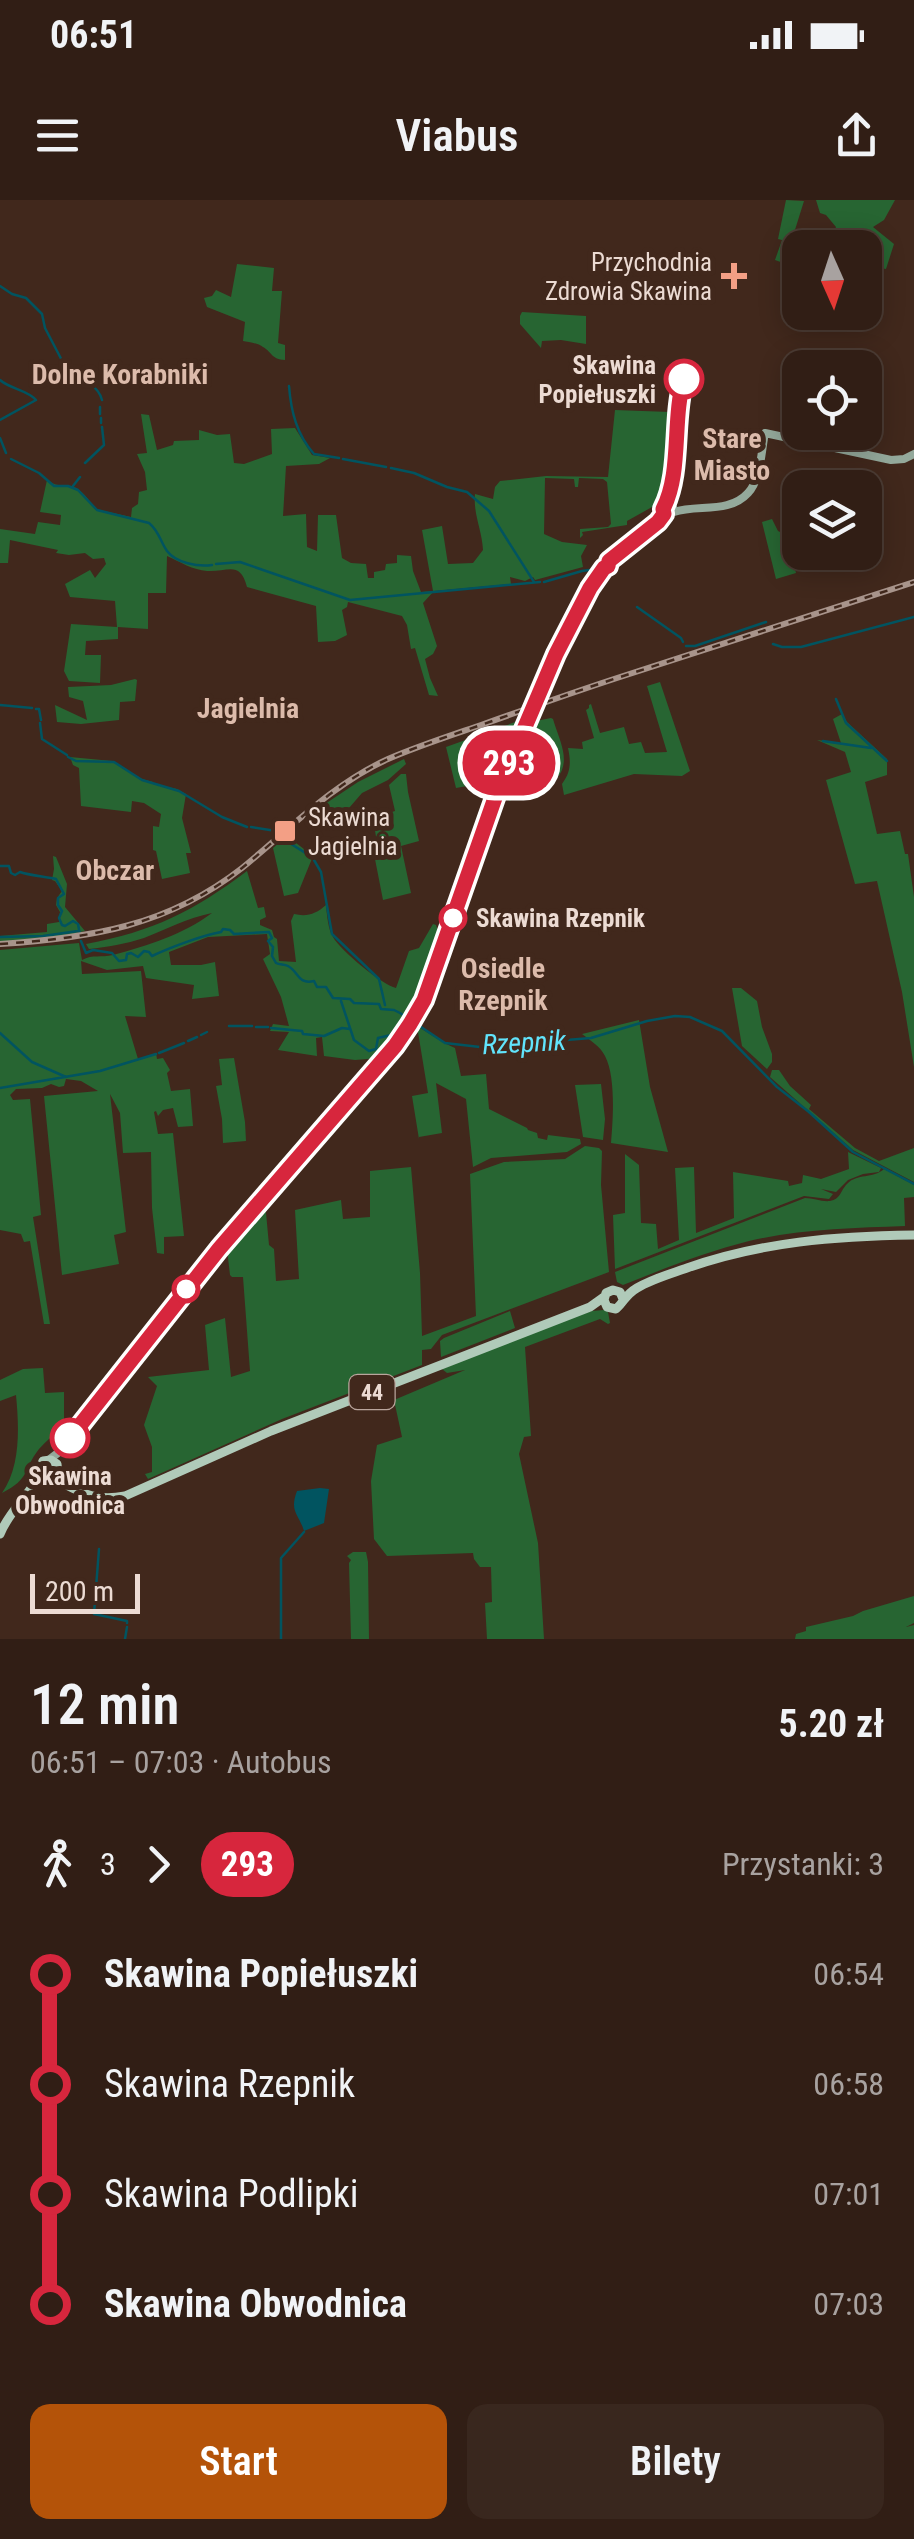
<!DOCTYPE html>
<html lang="pl">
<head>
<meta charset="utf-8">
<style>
  :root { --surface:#311e15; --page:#39271e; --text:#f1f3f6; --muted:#a8a2a0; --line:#4c3c34; --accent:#b45309 }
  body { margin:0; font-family:"Roboto Condensed",sans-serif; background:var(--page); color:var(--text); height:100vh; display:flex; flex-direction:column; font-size:38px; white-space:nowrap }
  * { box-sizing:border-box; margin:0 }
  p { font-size:32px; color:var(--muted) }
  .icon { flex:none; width:55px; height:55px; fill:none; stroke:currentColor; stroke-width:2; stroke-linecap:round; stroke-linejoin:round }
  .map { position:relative; height:1439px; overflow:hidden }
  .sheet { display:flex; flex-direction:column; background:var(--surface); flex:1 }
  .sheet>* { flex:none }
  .badge { padding:0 20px; border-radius:32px; font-size:35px; line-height:65px }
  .needle { width:65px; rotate:177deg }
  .tools { position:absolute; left:782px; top:30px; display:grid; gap:20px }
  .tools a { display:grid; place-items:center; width:100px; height:100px; border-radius:20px; background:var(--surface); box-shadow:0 5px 25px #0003,0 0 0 2px var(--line); font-size:50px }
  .scale { position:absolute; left:30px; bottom:25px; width:110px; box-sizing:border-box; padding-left:10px; border:5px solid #ecdbd3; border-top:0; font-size:28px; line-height:35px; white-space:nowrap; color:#ecdbd3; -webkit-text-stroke:8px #41281c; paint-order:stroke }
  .map>.badge { position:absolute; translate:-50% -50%; box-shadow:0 0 0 5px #fff }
  .legs { display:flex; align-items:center; gap:15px; height:110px; padding:0 30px; font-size:32px }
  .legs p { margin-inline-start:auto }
  .head { display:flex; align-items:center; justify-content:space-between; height:170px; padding:0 30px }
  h1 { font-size:55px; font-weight:600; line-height:75px }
  .action { display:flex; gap:20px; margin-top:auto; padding:20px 30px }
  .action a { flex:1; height:115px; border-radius:20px; background:var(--accent); color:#fff; font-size:40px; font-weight:600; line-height:115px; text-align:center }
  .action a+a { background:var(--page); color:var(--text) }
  ul { padding:0 30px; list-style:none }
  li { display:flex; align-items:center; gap:35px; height:110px; font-size:38px }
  li i { display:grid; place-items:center; width:15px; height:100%; margin:0 12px; background:currentColor }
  li i::after { content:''; width:25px; height:25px; margin:-12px; border:8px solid; border-radius:50%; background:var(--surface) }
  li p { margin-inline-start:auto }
  li:first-child i { background:linear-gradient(#0000 50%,currentColor 0) }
  li:last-child i { background:linear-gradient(currentColor 50%,#0000 0) }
  .status { display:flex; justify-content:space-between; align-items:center; height:70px; padding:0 50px; background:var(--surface); direction:ltr }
  .status svg { height:28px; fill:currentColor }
  header { display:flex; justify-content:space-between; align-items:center; height:130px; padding:0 30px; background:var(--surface); font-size:45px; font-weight:600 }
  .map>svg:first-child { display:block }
  .green { fill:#276532 }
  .water { fill:#015460 }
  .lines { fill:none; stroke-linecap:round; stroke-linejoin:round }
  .stream { stroke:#015460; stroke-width:2.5 }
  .secondary { stroke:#94a99b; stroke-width:8 }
  .primary { stroke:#b0cab9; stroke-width:9 }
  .rail-casing { stroke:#a8948b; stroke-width:6 }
  .rail { stroke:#41281c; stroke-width:2.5; stroke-dasharray:8; stroke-linecap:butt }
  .line-1-casing { stroke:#fff; stroke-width:22 }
  .line-1 { stroke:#d7263d; stroke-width:15 }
  .poi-dot { fill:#f39f85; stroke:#41281c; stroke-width:4 }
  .stop-1-dot { fill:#fff; stroke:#d7263d; stroke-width:5 }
  .labels { text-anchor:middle; stroke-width:10; stroke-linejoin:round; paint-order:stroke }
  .shield { fill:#41281c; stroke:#b9a59c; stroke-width:2.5 }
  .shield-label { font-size:22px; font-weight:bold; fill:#ecdbd3 }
  .poi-label { font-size:25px; fill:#ecdbd3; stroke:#41281c; text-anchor:end }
  .stop-label { font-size:25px; font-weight:bold; fill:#ecdbd3; stroke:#41281c; text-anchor:end }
  .neighbourhood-label { font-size:28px; font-weight:bold; fill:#dcbbab; stroke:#41281c }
  .water-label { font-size:28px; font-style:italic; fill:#61e4fc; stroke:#41281c }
</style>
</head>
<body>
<div class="status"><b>06:51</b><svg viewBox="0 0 49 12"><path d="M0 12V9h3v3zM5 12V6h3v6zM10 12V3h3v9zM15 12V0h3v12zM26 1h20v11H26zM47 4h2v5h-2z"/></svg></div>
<header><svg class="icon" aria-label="menu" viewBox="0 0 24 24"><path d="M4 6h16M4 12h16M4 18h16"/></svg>Viabus<svg class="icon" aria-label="share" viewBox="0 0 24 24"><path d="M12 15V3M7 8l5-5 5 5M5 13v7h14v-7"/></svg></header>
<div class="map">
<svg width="914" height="1439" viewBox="0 0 914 1439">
  <rect width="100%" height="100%" fill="#41281c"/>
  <path class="green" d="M786 0 804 1 794 33C804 43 800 55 800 69L775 60 782 40 778 39Z
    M816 0H895L884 20 873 27 894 44 886 69 865 65V48L828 47 836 27 826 15 820 13Z
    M237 64 274 68 272 91H282L278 143 285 145V160C271 159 273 153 263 147 258 143 248 142 243 141L245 122 207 107 204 98 212 96 216 90 231 97Z
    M522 112 586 116V144L561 140 542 141 541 148 520 124V116Z
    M615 210 670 212 661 302 627 321V325L582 332 583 335 580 338 582 340 580 338V329L608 327 611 324 607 282 603 279 579 278 578 287H575L574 279 545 278 544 334 562 342 587 345 581 356 583 367 535 380 533 377 525 381 510 377 511 384 434 391 423 403 437 446 433 454 425 459 430 478 438 496 429 495 415 448 411 449 407 425 402 416 348 402 347 407 342 410 347 435 335 441 318 442 316 406 247 387C240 360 228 372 207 371 193 370 180 362 167 356L166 393H148V429L118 427V439L86 441 85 455H101L100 483 69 481 64 471 71 424 117 427 115 401 70 397 65 384 90 370 95 378 106 364 104 358 93 359 85 353 69 355 56 353 58 350 10 340 8 363H0V329L35 334 38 322 60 325 61 315 40 312 47 280C56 287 60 284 71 286 82 289 89 300 95 309L131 317 132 308 138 304 139 292 147 290 145 272 137 254 147 253 141 214 149 215 157 250 173 245 174 241 199 240V230L217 235 230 234 234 263 244 264 272 254 271 229 295 228 312 255 330 258 319 264 286 266 283 316 306 314 307 347 317 351 318 315H336L342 358 351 363 366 364 368 378H374V372L385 370 386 364 397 363V355L411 356 413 371 421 392 433 391 422 330 442 326 448 364 473 363 483 350C482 330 473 314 475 294L493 299 495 287 500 281 546 276 608 277Z
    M772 319 778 331 786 335 796 373 776 379 762 322Z
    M135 479 137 480 135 501 120 502 119 520 81 524 57 522 55 505 87 520 83 501 69 497 68 487 111 485Z
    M660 482 690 571 682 576 634 574 564 595 562 584C571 572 571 562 568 548L583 549 582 542 594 538 586 510 589 508V505L591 504 600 533 624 527 629 544 641 542 645 553 667 552 647 486Z
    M842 514 847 522 887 559V575L865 582 877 634 900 631 905 654H908L914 697V867L902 792 877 681 855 684 826 580 851 572 845 552 817 540 841 543 833 519Z
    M551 518 553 519C556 530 561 540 563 551 570 587 533 590 509 601 508 582 524 569 523 551L520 549 531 522Z
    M518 521H522L512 545 502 549 490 582 456 588 446 547Z
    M70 557 112 561 142 579 153 582V584L177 589 186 594 182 618 191 653H186L190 673 162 679 156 651 153 650V626L159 627 161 614 144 603 132 601 131 612 81 606 79 568 73 565Z
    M404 559 406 564 388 580 362 593 330 630 322 606 358 582Z
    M401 574H406L408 592 419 641 401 646 411 693 383 700 374 654 378 649 373 618 395 611 389 585Z
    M287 636 313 656 298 693 284 696 273 648Z
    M53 656 56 657 67 684 65 707 85 731 76 733V736L0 743V736L47 732V724L59 722 60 712 56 705 57 698 62 691 55 681 52 680 54 669Z
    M247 671 258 708 264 707 266 717 260 720V725L272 730 274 737 277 739 279 761 296 762 291 721 294 714C307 717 316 714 326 705 327 715 328 729 333 737 340 750 382 785 396 788L409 751 419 748 433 724 436 725C442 740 436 748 432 762 422 799 404 830 379 858L355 860 324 856 322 837 316 838 317 856 278 850 289 832 270 831 273 824 289 826 281 797 263 759 270 754 267 734 208 737 169 752 171 765H201L215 762 219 796 192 799 194 785 146 778 143 766 107 770 81 761 82 774 141 771 146 817 125 816 138 859 156 853 157 859 163 858 170 870 167 873 171 891 190 889 193 926 178 927 173 908 163 910 158 916 156 911 154 912 158 934 173 933 184 1036 164 1037V1054L157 1053 152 1008 151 952 123 953 120 913 110 894 126 1032 114 1035 119 1064 62 1075 44 896 98 891 81 881 66 879 64 886 59 887 51 884 42 888 16 889 10 895 13 900 30 899 41 1015 33 1017 50 1124H44L30 1041 24 1042 21 1034 0 1030V750L79 743 82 760C93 754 101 758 113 755 147 746 184 734 212 713 187 718 167 729 144 738 126 744 107 747 89 749L86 744C154 731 192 712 247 671Z
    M732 788H741L757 801 762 827 772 854V862L767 869 742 846Z
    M639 820 650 887 668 952 611 943C613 920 616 877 605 856 600 846 591 841 582 834Z
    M417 826 444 843 455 848 461 876 486 874 489 909 527 928 528 930 537 933 538 938 547 940 548 935 580 939 581 944 567 952 491 958 473 967 466 899 436 883 442 933 419 937V939L412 896 428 893Z
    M234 858 245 922 246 941 223 943 222 919 216 886 222 885 219 859Z
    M772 870H779L790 886 811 905 809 909 855 948 879 961 914 948V982L853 950 770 877Z
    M601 884 605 919 603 940 583 937 575 885Z
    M585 946 599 948 602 951 601 985 609 1072 442 1135 431 1149 422 1150V1165L282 1219 148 1279 145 1274 152 1272V1247L144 1225 157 1186 148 1177 209 1170 205 1125 225 1118 231 1177 250 1171 243 1077H232L230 1075 227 1049 265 1002 269 1045 274 1049 276 1081 299 1079 295 1010 341 1000 343 1019 370 1017V971L411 967 420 1073 422 1136 476 1116 470 974 504 962 565 959Z
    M848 952 881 968 879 972 863 974 848 980 836 992 821 989 833 994 829 999 804 996 615 1069 613 1015 625 1013V954L639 965 641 1023 656 1024 658 1049 679 1040 675 968 694 967 696 1033 734 1018 733 972 788 981 789 986 802 983 803 975 821 979 849 969Z
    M884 969 914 985V997L904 998 905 1026C853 1028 800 1029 749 1041 706 1052 665 1068 623 1085L617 1082 615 1072 805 998C813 998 822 1002 830 1001 841 999 840 991 847 984 857 973 873 979 884 969Z
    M604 1110 608 1112 610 1123 608 1124 600 1119 525 1147 531 1236 524 1237 519 1254 538 1343 544 1439H487L485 1403 492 1402 491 1367H480L474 1359 473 1353 387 1356 374 1339 371 1281 377 1245 402 1237 394 1200 465 1170 447 1173 442 1169 563 1120 592 1111Z
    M510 1111 515 1128 441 1157 440 1141 444 1138Z
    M43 1168 45 1193 64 1192V1225C56 1233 46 1241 39 1249 22 1271 31 1278 2 1293 21 1266 19 1227 16 1195L0 1201V1180L23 1169Z
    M353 1352H366L368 1362 369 1439H351L349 1363 351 1360 347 1356Z
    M914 1396V1423L906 1427 914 1425V1439H795L796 1434 806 1431V1427L853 1416 863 1411Z"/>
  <path class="water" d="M320 1288 329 1289 324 1323 304 1331C299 1314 289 1312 297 1291Z"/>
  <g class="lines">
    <path class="stream" d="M0 86 12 94 26 98 42 114 45 128 68 172
      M70 175C84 180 98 185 102 200
      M0 180C10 189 28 190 36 200L0 220
      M289 186C291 212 297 235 314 254L339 258
      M100 207V214
      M101 218V223
      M0 238 6 253
      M11 259 39 273 54 286H68L78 290 97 310 149 323C159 331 160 341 167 351 176 363 198 367 212 365
      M343 259 386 267
      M85 263 104 245 102 227
      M391 268 414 273 447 287 467 292 489 311 534 382
      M73 286 80 277
      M216 364 240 362 350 400 540 382
      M544 382 582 371 589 370 593 374
      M637 407 681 438 683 442
      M773 444 782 447H801L914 417
      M686 446H695L766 422
      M836 499 846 523 887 561
      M0 505 32 508
      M36 509H39L41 520
      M40 523 42 539 67 555
      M823 541 871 548
      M68 557 76 561 114 562 142 580 179 591 222 617 247 627
      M251 627 276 631
      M285 640 310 656
      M314 660 321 672 332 734 379 779 385 805
      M0 666H9L11 673 15 675 20 672C27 675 47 677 56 679L64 694 58 698V705L62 711 59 718 62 725 65 726 73 721 78 724 80 735
      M0 737 43 736 78 731
      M81 741 86 753 93 750 112 753 119 761 126 760 127 754 131 753 138 757 144 751 149 752 152 756C169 748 203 735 221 732L223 729 230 730 234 734 269 732 272 738 268 741 273 747 272 756 276 763C280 765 284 764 288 766 299 772 298 785 314 781L317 787H326L333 798 350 799 354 803 379 804 381 809 394 810 400 813 445 843 480 847 591 838 647 821 675 816 690 817 722 831 777 887 809 912 853 952 914 984
      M341 801 354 840 369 851 376 849 378 838 395 834 405 816
      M229 826H252
      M256 827H268
      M271 828 302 831 303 834 324 836 342 828 350 829
      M0 833 32 862 66 877
      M201 835 207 832
      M188 841 197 837
      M159 853 184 843
      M0 888 100 871 156 854
      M99 1349 94 1414 127 1421V1423
      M125 1439 127 1427
      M281 1439V1358L304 1332"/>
    <path class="secondary" d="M660 320 666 305 673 307 674 312
      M575 417C592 378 615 355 648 329 656 324 666 315 674 312 698 304 729 314 748 293 761 279 761 252 765 233L891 260 904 259 914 254
      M50 1259 63 1249 185 1090 399 840 424 799 495 595 555 455 576 415"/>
    <path class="primary" d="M623 1099 620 1092 613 1090 606 1093 604 1100 607 1107 616 1109C625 1101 625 1095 637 1088 652 1079 670 1074 687 1068 761 1042 836 1036 914 1035
      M53 1278C81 1292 93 1302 125 1296L271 1231 590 1107 604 1097
      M0 1334C8 1314 23 1301 34 1284 39 1276 39 1269 43 1261L51 1260 57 1264 58 1273 53 1278"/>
    <g class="rail-casing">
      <path id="rail" d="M0 744C91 738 168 726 242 668 290 629 331 585 388 559 418 546 449 536 481 525 526 509 571 493 617 478 716 446 815 414 914 382"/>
    </g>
    <use href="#rail" class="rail"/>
  </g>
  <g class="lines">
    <g class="line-1-casing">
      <path id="line-1" d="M70 1238 219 1049 395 846 410 824 424 800 496 595 556 454 590 388 604 368 608 366 609 361 658 322 664 314 663 309C682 273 672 219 684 179"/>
    </g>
    <use href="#line-1" class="line-1"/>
  </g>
  <g class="poi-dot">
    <path d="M729 61h10v10h10v10h-10v10h-10v-10h-10v-10h10z"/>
    <rect x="273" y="619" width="24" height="24" rx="5"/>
  </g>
  <g class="stop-1-dot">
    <circle cx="684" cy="179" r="18"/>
    <circle cx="453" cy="718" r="12"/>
    <circle cx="186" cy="1089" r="12"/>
    <circle cx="70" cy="1238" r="18"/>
  </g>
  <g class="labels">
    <rect class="shield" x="349.5" y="1175" width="45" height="34" rx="8"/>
    <g class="shield-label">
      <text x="372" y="1200">44</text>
    </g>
    <g class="poi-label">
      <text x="712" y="71">Przychodnia<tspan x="712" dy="29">Zdrowia Skawina</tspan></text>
      <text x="308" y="626" text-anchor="start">Skawina<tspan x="308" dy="29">Jagielnia</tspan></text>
    </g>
    <g class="stop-label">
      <text x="656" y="174">Skawina<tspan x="656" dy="29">Popiełuszki</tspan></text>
      <text x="476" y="727" text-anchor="start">Skawina Rzepnik</text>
      <text x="70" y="1285" text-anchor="middle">Skawina<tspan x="70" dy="29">Obwodnica</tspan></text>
    </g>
    <g class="neighbourhood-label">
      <text x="120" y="184">Dolne Korabniki</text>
      <text x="732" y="248">Stare<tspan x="732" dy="32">Miasto</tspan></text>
      <text x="248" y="518">Jagielnia</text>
      <text x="115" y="680">Obczar</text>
      <text x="503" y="778">Osiedle<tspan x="503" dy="32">Rzepnik</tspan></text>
    </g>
    <g class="water-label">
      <text transform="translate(524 842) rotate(-3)" y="10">Rzepnik</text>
    </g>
  </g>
</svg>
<div class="tools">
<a><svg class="needle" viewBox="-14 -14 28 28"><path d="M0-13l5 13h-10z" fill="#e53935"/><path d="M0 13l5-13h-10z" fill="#a8a2a0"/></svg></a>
<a><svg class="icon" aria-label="locate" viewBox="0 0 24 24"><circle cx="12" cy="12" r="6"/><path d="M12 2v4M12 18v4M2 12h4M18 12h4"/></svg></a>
<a><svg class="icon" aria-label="layers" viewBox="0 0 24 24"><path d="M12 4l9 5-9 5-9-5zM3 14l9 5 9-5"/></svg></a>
</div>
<div class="scale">200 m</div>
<b class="badge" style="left:509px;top:563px;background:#d7263d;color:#fff">293</b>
</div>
<section class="sheet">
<div class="head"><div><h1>12 min</h1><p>06:51 – 07:03 · Autobus</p></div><b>5.20 zł</b></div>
<div class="legs"><svg class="icon" aria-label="walk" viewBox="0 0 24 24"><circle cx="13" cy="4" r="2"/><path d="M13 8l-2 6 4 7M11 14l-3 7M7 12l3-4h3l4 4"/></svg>3<svg class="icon" aria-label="forward" viewBox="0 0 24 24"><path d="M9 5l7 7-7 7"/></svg><b class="badge" style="background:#d7263d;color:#fff">293</b><p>Przystanki: 3</p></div>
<ul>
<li><i style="color:#d7263d"></i><b>Skawina Popiełuszki</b><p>06:54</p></li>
<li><i style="color:#d7263d"></i><span>Skawina Rzepnik</span><p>06:58</p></li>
<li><i style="color:#d7263d"></i><span>Skawina Podlipki</span><p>07:01</p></li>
<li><i style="color:#d7263d"></i><b>Skawina Obwodnica</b><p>07:03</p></li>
</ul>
<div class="action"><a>Start</a><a>Bilety</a></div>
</section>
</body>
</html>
